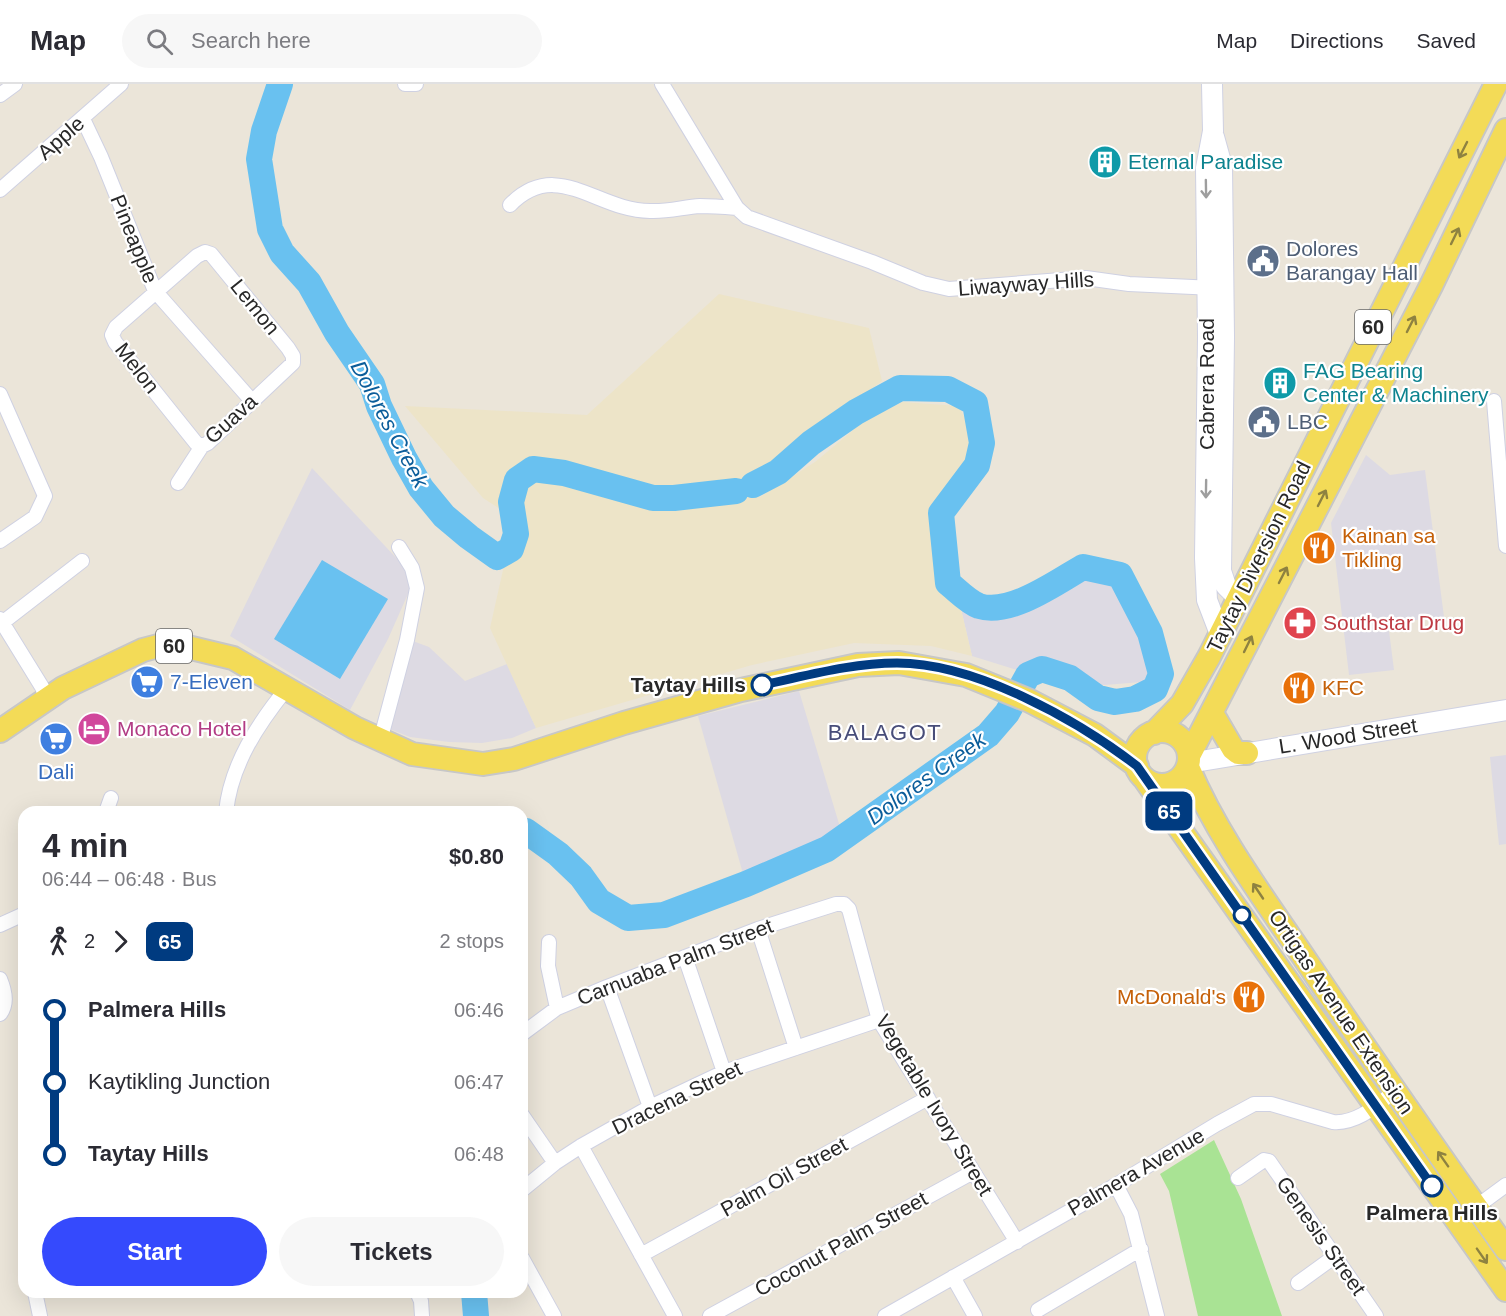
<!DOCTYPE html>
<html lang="en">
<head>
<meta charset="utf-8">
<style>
  :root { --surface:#fff; --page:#f7f7f7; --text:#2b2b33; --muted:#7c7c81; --line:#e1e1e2; --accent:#354afd }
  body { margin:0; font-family:Helvetica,sans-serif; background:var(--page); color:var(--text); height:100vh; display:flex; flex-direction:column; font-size:22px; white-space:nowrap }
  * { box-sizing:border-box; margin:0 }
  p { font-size:20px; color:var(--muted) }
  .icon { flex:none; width:33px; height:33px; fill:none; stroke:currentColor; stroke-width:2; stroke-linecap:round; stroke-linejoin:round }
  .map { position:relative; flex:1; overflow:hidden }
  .details { position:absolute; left:18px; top:722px; width:510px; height:492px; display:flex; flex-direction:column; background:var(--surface); border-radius:18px; box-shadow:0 6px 24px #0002 }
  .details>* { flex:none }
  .badge { padding:0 12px; border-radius:9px; font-size:21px; line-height:39px }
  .map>.badge { position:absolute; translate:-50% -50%; box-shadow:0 0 0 3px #fff }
  .legs { display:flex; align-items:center; gap:9px; height:66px; padding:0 24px; font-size:20px }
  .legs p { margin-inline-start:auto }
  .summary { display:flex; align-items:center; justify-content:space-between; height:102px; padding:0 24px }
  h1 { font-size:33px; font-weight:700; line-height:45px }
  .action { display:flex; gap:12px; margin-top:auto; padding:12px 24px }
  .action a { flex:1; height:69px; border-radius:36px; background:var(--accent); color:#fff; font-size:24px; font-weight:700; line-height:69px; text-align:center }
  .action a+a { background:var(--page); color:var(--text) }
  ul { padding:0 24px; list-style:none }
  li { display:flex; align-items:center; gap:21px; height:72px; font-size:22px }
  li i { display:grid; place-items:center; width:9px; height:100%; margin:0 8px; background:currentColor }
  li i::after { content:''; width:15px; height:15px; margin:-8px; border:4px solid; border-radius:50%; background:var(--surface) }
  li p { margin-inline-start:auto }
  li:first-child i { background:linear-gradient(#0000 50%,currentColor 0) }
  li:last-child i { background:linear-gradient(currentColor 50%,#0000 0) }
  header { display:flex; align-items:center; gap:36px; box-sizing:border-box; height:84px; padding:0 30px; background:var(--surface); border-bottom:2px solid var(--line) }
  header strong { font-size:28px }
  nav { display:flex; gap:33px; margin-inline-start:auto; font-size:21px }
  .search { width:420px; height:54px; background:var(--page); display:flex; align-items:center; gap:15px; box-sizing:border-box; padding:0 21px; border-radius:33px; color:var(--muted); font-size:22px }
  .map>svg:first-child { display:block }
  .industrial { fill:#dddae3 }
  .education { fill:#ede4c8 }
  .green { fill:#a9e394 }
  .water { fill:#69c1f0 }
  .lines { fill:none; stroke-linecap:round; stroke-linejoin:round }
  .river { stroke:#69c1f0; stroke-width:26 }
  .minor-casing { stroke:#cfd1e2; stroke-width:16 }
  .secondary-casing { stroke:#cfd1e2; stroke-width:22 }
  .primary-casing { stroke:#c7c7c7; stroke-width:26 }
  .minor { stroke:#fff; stroke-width:14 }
  .secondary { stroke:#fff; stroke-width:20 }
  .primary { stroke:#f3db57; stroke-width:22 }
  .oneway { stroke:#8e8240 }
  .oneway2 { stroke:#9e9e9e }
  .line-1-casing { stroke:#fff; stroke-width:14 }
  .line-1 { stroke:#003b80; stroke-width:9 }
  .stop-1-dot { fill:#fff; stroke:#003b80; stroke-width:3 }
  .labels { text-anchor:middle; stroke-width:4.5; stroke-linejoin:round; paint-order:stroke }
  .shield { fill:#fff; stroke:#686868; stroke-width:1.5 }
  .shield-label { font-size:20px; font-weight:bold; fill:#282828 }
  .street-label { font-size:21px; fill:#282828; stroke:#fff }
  .culture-label { font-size:21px; fill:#0d838f; stroke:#fff; text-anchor:start }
  .service-label { font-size:21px; fill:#4e5e75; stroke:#fff; text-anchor:start }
  .food-label { font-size:21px; fill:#c56008; stroke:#fff; text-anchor:start }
  .health-label { font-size:21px; fill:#be3a42; stroke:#fff; text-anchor:start }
  .shop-label { font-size:21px; fill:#366cbe; stroke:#fff; text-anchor:start }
  .stop-label { font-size:21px; font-weight:bold; fill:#282828; stroke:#fff; text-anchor:end }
  .hotel-label { font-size:21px; fill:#b23c85; stroke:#fff; text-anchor:start }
  .water-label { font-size:22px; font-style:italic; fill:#0b5d9a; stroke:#fff }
  .neighbourhood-label { font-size:22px; letter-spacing:1.5px; fill:#484d79; stroke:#fff }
</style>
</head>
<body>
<header>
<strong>Map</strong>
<div class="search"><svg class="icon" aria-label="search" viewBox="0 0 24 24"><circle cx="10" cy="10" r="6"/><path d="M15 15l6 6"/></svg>Search here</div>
<nav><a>Map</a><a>Directions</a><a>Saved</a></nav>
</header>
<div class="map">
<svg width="1506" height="1232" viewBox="0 0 1506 1232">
  <rect width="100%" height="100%" fill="#ebe5d9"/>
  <path class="industrial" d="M1366 371 1390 391 1425 386 1444 533 1388 539 1394 586 1349 591 1331 439Z
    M312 384 415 494 388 555 350 626 230 552Z
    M1094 488 1112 497 1137 542 1152 580 1154 597 1092 602 1054 577 1032 578 1017 586 972 572 961 525 983 531 1012 528 1065 506 1082 491Z
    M410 556 429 563 465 597 507 580 536 644 512 654 482 659 449 658 410 653 387 644Z
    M799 607 840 743 810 763 744 793 698 632Z
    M1506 671V760L1499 761 1490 673Z"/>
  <path class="education" d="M719 210 869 244 882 297 850 321 775 385 752 393 760 413 815 378 864 337 902 318 959 322 974 354 970 373 930 428 942 506 961 525 972 572 931 562 854 559 752 581 536 644 490 544 503 486 525 441 483 414 405 322 587 331Z"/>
  <path class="green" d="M1214 1056 1241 1115 1282 1232H1198L1169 1107 1160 1090Z"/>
  <path class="water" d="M322 476 388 515 340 595 274 555Z"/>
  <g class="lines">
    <path class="river" d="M280 0 264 47 259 75 270 145 282 169 309 199 337 249 372 300 379 322 404 374 421 404 444 432 469 453 497 473 511 465 516 450 511 418 517 396 533 385 564 389 653 414H674L736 407
      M522 750 526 747 558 770 581 792 599 817 628 834 664 831 746 800 827 765 988 651 1007 629 1028 591 1042 585 1070 594 1098 614 1115 618 1135 615 1155 605 1161 590 1150 549 1120 491 1083 483C1057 498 1010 532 979 522 968 518 957 506 948 499L941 429 977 381 982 359 975 319 948 305 900 304 856 328 811 359 778 388 753 401
      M474 1208 476 1232"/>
    <g class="minor-casing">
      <path id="minor" d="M405 0H416
        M662 0 737 124 747 133 872 178 923 199 949 205 1086 194 1129 200 1214 204
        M0 11 15 0
        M83 35 101 73 155 207 252 317
        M0 106 121 0
        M510 121C557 73 597 127 650 127 667 128 684 123 700 122 712 122 725 123 737 124
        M0 310 45 412 35 433 0 457
        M1494 317 1506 462
        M178 399 202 362 208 359 293 279V272L288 264 211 170 205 168 197 172 116 243 112 251 115 258 196 359 202 362
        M0 535 42 603 46 614
        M2 539 82 477
        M380 657 407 556 417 504 412 484 399 463
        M106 728 111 714
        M226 728C231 680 258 640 287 604
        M0 841 24 830
        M758 845 796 964
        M549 858 548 882 557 924
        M685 873 724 988
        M0 895C5 907 8 920 0 930
        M607 903 650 1023
        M522 950 557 924 607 903 758 845 836 820H844L849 825 879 936 1017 1158
        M522 1031 555 1079
        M581 1062 675 1232
        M1238 1094 1264 1076 1269 1077 1376 1232
        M1116 1101 1131 1130 1157 1232
        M522 1106 555 1079 581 1062 650 1023 724 988 879 936
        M1476 1123 1506 1101
        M641 1171 928 1014
        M522 1174 554 1232
        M953 1193 975 1232
        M1298 1199 1334 1173
        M35 1208 40 1232
        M417 1208 421 1217 422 1232
        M1038 1226 1141 1165
        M710 1232 973 1088
        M885 1232 1116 1101 1217 1040 1254 1020H1271L1333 1038C1357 1040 1377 1021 1395 1007"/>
    </g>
    <g class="secondary-casing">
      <path id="secondary" d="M1212 0 1213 47 1206 84 1208 253 1205 474 1207 516 1220 550
        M1214 53 1222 82 1224 253 1221 487 1226 502 1238 514
        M1189 679 1506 626"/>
    </g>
    <g class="primary-casing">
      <path id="primary" d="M1212 629 1233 665 1238 669H1247
        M0 647 63 604 143 566 162 561 183 562 233 574 355 644 412 670 483 680 514 675 624 639 741 606 858 581 899 579 966 591 1030 617 1095 651 1137 682
        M1135 674a27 27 0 1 1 54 0a27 27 0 1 1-54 0Z
        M1154 649 1182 620 1209 573 1496 0
        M1189 672 1431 202 1506 46
        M1188 683C1218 754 1266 817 1309 881 1373 976 1439 1071 1506 1165
        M1144 694 1506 1206"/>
    </g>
    <use href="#minor" class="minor"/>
    <use href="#secondary" class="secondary"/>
    <use href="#primary" class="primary"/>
  </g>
  <defs><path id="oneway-shaft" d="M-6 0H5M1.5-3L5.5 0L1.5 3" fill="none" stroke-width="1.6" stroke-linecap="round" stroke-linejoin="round" transform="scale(1.5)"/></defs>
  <g class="oneway">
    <use href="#oneway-shaft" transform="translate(1463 66) rotate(117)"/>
    <use href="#oneway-shaft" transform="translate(1455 152) rotate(-64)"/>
    <use href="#oneway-shaft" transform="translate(1411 240) rotate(-63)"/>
    <use href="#oneway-shaft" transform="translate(1322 414) rotate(-63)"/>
    <use href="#oneway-shaft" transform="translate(1283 491) rotate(-63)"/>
    <use href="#oneway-shaft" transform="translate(1248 560) rotate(-64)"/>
    <use href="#oneway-shaft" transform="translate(1258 807) rotate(-124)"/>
    <use href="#oneway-shaft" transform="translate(1443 1075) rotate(-125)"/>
    <use href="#oneway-shaft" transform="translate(1482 1172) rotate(55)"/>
  </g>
  <g class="oneway2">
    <use href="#oneway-shaft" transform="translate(1206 105) rotate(89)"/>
    <use href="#oneway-shaft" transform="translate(1206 405) rotate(91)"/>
  </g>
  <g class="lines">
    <g class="line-1-casing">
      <path id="line-1" d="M762 601C806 592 851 579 897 579 975 579 1076 635 1137 682L1432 1102"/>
    </g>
    <use href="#line-1" class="line-1"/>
  </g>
  <defs>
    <g id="building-disc" transform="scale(1.725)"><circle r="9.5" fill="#0f9aa8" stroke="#fff"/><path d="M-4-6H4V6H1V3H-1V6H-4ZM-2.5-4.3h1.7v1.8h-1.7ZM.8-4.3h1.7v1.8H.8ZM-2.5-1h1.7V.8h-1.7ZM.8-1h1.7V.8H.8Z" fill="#fff"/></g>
    <g id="civic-disc" transform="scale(1.725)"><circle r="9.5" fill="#5c6f8a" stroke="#fff"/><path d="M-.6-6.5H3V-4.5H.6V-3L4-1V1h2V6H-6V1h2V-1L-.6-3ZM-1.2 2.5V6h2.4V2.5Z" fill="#fff"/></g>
    <g id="restaurant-disc" transform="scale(1.725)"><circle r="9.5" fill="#e8710a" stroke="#fff"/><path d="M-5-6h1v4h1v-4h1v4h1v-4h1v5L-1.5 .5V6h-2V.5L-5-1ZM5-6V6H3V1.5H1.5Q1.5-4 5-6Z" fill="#fff"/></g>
    <g id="pharmacy-disc" transform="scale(1.725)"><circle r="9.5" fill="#e0444e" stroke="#fff"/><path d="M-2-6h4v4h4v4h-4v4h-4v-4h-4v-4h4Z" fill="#fff"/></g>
    <g id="supermarket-disc" transform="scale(1.725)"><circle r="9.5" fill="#3f7fe0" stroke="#fff"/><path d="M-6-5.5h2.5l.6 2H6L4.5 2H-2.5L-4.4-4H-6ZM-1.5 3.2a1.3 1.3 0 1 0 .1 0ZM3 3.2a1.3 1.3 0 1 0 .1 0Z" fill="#fff"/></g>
    <g id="hotel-disc" transform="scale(1.725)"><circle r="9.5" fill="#d1479c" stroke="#fff"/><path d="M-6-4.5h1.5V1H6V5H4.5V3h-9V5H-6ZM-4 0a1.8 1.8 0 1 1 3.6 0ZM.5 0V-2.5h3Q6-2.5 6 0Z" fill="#fff"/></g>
  </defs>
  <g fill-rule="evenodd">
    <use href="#building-disc" x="1105" y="78"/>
    <use href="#civic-disc" x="1263" y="177"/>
    <use href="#building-disc" x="1280" y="299"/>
    <use href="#civic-disc" x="1264" y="338"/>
    <use href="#restaurant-disc" x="1319" y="464"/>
    <use href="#pharmacy-disc" x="1300" y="539"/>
    <use href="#supermarket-disc" x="147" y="598"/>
    <use href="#restaurant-disc" x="1299" y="604"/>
    <use href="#hotel-disc" x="94" y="645"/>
    <use href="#supermarket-disc" x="56" y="655"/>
    <use href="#restaurant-disc" x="1249" y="913"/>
  </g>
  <g class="stop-1-dot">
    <circle cx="762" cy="601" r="10"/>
    <circle cx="1242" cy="831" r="8"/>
    <circle cx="1432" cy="1102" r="10"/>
  </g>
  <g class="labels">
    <g class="shield">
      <rect x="1355" y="226" width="36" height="34" rx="4.5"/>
      <rect x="156" y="545" width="36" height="34" rx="4.5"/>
    </g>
    <g class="shield-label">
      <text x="1373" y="250">60</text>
      <text x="174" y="569">60</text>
    </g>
    <g class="street-label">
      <text transform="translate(61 54) rotate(-41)" y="7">Apple</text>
      <text transform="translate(134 155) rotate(68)" y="7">Pineapple</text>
      <text transform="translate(1026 200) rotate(-4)" y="7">Liwayway Hills</text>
      <text transform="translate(255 223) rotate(51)" y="7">Lemon</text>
      <text transform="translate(137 284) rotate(52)" y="7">Melon</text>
      <text transform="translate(1207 300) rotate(-90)" y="7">Cabrera Road</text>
      <text transform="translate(231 335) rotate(-42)" y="7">Guava</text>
      <text transform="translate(1259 473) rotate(-64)" y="7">Taytay Diversion Road</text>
      <text transform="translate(1348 652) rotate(-9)" y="7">L. Wood Street</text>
      <text transform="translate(675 878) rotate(-21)" y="7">Carnuaba Palm Street</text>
      <text transform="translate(1341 928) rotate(56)" y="7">Ortigas Avenue Extension</text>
      <text transform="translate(677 1014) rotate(-26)" y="7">Dracena Street</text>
      <text transform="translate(934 1021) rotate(59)" y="7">Vegetable Ivory Street</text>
      <text transform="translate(1136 1088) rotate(-30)" y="7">Palmera Avenue</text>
      <text transform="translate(784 1093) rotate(-29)" y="7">Palm Oil Street</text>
      <text transform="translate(1321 1152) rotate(55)" y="7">Genesis Street</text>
      <text transform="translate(841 1160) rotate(-29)" y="7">Coconut Palm Street</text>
    </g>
    <g class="culture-label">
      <text x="1128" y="85">Eternal Paradise</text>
      <text x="1303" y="294">FAG Bearing<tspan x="1303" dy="24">Center &amp; Machinery</tspan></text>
    </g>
    <g class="service-label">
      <text x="1286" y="172">Dolores<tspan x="1286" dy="24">Barangay Hall</tspan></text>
      <text x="1287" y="345">LBC</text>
    </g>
    <g class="food-label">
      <text x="1342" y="459">Kainan sa<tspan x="1342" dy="24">Tikling</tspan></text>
      <text x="1322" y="611">KFC</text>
      <text x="1226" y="920" text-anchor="end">McDonald's</text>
    </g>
    <g class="health-label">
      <text x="1323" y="546">Southstar Drug</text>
    </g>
    <g class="shop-label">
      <text x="170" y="605">7-Eleven</text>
      <text x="56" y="695" text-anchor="middle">Dali</text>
    </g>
    <g class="stop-label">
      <text x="746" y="608">Taytay Hills</text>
      <text x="1432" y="1136" text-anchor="middle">Palmera Hills</text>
    </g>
    <g class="hotel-label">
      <text x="117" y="652">Monaco Hotel</text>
    </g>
    <g class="water-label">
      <text transform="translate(390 340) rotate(62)" y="8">Dolores Creek</text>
      <text transform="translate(926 694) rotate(-36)" y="8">Dolores Creek</text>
    </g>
    <g class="neighbourhood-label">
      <text x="885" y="656">BALAGOT</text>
    </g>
  </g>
</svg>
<b class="badge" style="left:1169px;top:727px;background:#003b80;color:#fff">65</b>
<section class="details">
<div class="summary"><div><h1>4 min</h1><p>06:44 – 06:48 · Bus</p></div><b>$0.80</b></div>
<div class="legs"><svg class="icon" aria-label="walk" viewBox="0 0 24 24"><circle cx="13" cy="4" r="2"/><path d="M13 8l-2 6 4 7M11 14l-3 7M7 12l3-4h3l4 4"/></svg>2<svg class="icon" aria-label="forward" viewBox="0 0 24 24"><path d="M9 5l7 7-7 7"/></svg><b class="badge" style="background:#003b80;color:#fff">65</b><p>2 stops</p></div>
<ul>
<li><i style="color:#003b80"></i><b>Palmera Hills</b><p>06:46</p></li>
<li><i style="color:#003b80"></i><span>Kaytikling Junction</span><p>06:47</p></li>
<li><i style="color:#003b80"></i><b>Taytay Hills</b><p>06:48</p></li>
</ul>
<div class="action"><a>Start</a><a>Tickets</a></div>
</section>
</div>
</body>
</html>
